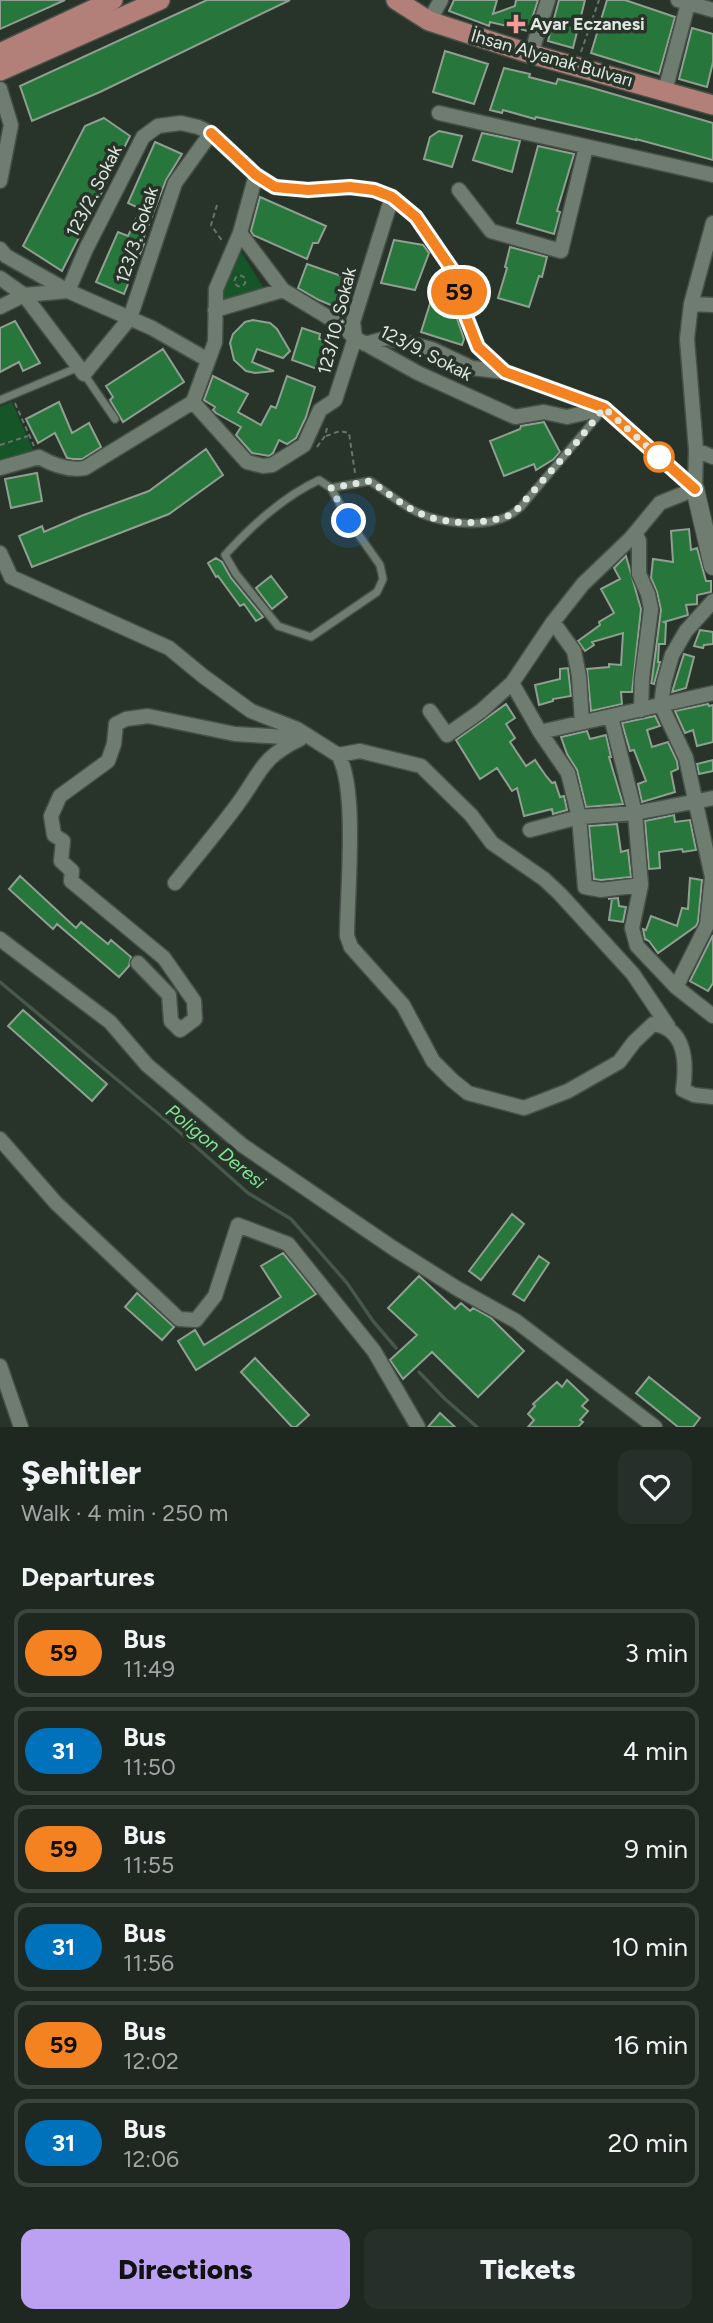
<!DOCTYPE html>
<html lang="en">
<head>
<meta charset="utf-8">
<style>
  :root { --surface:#1e2720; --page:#262f29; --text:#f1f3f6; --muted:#a1a5a5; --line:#3c443e; --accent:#bca0f2 }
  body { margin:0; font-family:Figtree,sans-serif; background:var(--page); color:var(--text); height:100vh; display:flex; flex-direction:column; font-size:26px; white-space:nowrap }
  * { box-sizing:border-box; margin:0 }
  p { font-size:23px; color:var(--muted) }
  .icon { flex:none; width:38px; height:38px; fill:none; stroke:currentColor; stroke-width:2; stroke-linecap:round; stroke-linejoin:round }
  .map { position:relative; height:1427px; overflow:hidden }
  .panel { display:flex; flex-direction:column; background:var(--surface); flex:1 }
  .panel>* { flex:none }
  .badge { padding:0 14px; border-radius:23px; font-size:24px; line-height:46px }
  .you { position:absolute; width:35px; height:35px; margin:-18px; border:5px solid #fff; border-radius:50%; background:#1a73e8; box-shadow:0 0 0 10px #1a73e833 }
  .map>.badge { position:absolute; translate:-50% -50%; box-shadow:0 0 0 4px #fff }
  h2 { padding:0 21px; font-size:26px; line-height:63px }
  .round { display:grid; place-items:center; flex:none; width:74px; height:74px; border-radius:14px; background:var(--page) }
  .overview { display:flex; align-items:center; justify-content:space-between; height:119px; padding:0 21px }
  h1 { font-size:33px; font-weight:800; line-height:52px }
  .button { display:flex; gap:14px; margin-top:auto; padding:14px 21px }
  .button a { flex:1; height:80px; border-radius:14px; background:var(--accent); color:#111; font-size:28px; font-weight:800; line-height:80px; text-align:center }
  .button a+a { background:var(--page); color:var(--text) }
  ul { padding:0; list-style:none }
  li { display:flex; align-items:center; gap:21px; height:88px; margin:0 14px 10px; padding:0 7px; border:4px solid var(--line); border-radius:14px }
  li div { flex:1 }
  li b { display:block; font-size:26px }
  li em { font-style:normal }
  li .badge { min-width:77px; font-weight:700; text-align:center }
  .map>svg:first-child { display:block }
  .green { fill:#165528 }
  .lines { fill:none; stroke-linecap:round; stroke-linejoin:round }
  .stream { stroke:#455849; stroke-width:3.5 }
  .building { fill:#27763c; stroke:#919f92; stroke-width:2 }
  .service-casing { stroke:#475048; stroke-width:10 }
  .minor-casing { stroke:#475048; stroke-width:17 }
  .tertiary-casing { stroke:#475048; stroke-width:20 }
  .primary-casing { stroke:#475048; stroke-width:22 }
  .path { stroke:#68736a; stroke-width:2; stroke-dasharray:5 3.5; stroke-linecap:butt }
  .service { stroke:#6f7d71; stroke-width:7 }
  .minor { stroke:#6f7d71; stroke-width:14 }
  .tertiary { stroke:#6f7d71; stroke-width:18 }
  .primary { stroke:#b27f79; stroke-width:19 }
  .line-casing { stroke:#fff; stroke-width:16 }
  .line { stroke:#f58220; stroke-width:10 }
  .walk { stroke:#dfe7e0; stroke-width:7; stroke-dasharray:0 12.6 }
  .poi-dot { fill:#f59b98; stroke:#28342a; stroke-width:2.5 }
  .stop-dot { fill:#fff; stroke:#f58220; stroke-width:3.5 }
  .labels { text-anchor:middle; stroke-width:7; stroke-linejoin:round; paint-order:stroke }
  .poi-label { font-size:18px; font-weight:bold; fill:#dfe7e0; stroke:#28342a; text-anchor:start }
  .street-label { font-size:18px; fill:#dfe7e0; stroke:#28342a }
  .water-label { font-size:19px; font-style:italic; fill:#80e594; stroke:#28342a }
</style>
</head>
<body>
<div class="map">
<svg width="713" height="1427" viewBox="0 0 713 1427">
  <rect width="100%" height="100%" fill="#28342a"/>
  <path class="green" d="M242 253 263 287 259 291 222 302 219 294 235 254Z
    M12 402 34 452 0 460V407Z"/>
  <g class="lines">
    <path class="stream" d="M0 982 175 1128 248 1193 291 1219 347 1283 373 1321 396 1348
      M419 1372 445 1399 477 1427"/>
  </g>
  <path class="building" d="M0 0H65L0 29Z
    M207 0H290L100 92 32 121 20 86Z
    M454 0H497L493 14 515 6 516 0H538L528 31 490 22 489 26 449 11Z
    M559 0H585L573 48 548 41Z
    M607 0H625L675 17 659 74 591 53Z
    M692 28 713 34V62L707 87 679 79Z
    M445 51 488 64 474 104 433 92Z
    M504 68 530 74 529 77 556 84 558 79 589 87 713 123V160L636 139V140L536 117 535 119 503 110 502 113 490 110Z
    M104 118 130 136 62 271 23 246 85 126Z
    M439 131 462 136 452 167 424 159 430 137Z
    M482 133 520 141 512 172 473 160Z
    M155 142 182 154 166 180 142 242 144 244 124 294 96 282 118 232 128 236 141 209 128 203Z
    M538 146 574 154 557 211 560 212 554 234 517 223Z
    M260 197 326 226 318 243H313L307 259 253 235 251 231Z
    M394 240 423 245 429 253 415 290 381 283Z
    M510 247 547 257 542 277 539 276 529 307 498 298 507 268 505 267Z
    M307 264 350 279 340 309 319 300 298 288Z
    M434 291 450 292 454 308 452 313H455L464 339 462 345 421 332Z
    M253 320 270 323 277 329 290 351 283 358 257 349 252 362 274 371 255 373 246 371 234 360 230 343 233 334 245 322Z
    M15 321 40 363 23 371 19 362 0 372V328Z
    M302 328 320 334 319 339 330 342 320 370 292 360Z
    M163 349 184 382 123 422 110 400 113 397 106 386Z
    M213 376 248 394 238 412 261 425 271 406 276 408 287 376 315 387 306 417 296 438 287 444 279 440 273 453 269 456 252 453 236 435 241 427 216 413 213 410 215 407 204 400Z
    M59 402 72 433 89 423 101 447 82 459H73L67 458 55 433 38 443 26 419Z
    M544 422 560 452 554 459 536 470 534 464 504 476 490 441 520 429 521 426Z
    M206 449 223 475 169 514 32 567 19 536 42 526 44 532 81 516 149 491Z
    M37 473 42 501 11 508 5 479Z
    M689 529 691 550 697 548 706 581H711V592L697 595V604L686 605 688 615 664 622 666 623 665 644H659L658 662H660L654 684 651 683 652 679 661 610 657 592 651 578 653 559 673 562 671 531Z
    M626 556 641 609 632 692H621L622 704 591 711 587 669 609 667V664L621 665 623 633 592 642 594 645 585 651 578 641 600 625 599 622 614 613 601 589 620 579 614 568Z
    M216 558 222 562 231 578 263 617 256 621 244 604 240 606 218 576 216 577 208 563Z
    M271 576 287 597 272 609 256 588Z
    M700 630 713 632V644L704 645 703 648 694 646Z
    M684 654 694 657 686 688 672 692Z
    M568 668 571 696 553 699V701L539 705 535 685 560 679V669Z
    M506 704 515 718 506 724 515 738 510 742 526 766 535 760 546 776 552 783 555 782 560 797 564 796 567 810 553 814 552 809 524 816 517 788 512 791 497 768 480 779 456 740Z
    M708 704 709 706 713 705V742L697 746 693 730 685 733 675 711Z
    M655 716 660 726 647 730 652 747 668 742 677 761 678 769 671 772 675 792 642 802 638 784 646 781 634 750 630 751 622 723Z
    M587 731 590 739 606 735 611 757H609L623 804 586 807 577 770 567 754 561 737Z
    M713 760V771L699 774 697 764Z
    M674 815 675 822 690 820 696 850 683 852 682 849 659 852 660 868 649 869 645 821Z
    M617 824 621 852 628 850 631 877 601 880 594 879 589 826Z
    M20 876 76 928 81 922 108 944 111 940 131 957 129 966 119 977 57 924 53 929 9 889Z
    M690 878 702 880 698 922 696 926 658 953 649 941 645 939 643 929 646 930 651 916 677 926 682 908 688 909Z
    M618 898 619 906 626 907 623 922 609 920 612 899H608Z
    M713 935V983L708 991 690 981Z
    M23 1010 107 1084 92 1101 8 1026Z
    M512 1214 524 1224 481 1280 469 1271Z
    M283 1253 316 1294 196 1370 178 1341 195 1330 204 1345 281 1297 261 1266Z
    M539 1256 549 1263 524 1301 513 1294Z
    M419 1276 455 1309 461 1303 470 1311 473 1308 491 1318 524 1351 478 1397 432 1352 403 1379 390 1360 417 1335 388 1308Z
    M137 1293 174 1327 162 1340 125 1307Z
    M255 1358 309 1415 296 1427H292L241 1372Z
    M649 1377 700 1418 693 1427H678L636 1393Z
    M567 1380 588 1400 582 1406 588 1411 580 1420 583 1422 578 1427H528L534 1420 528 1414 535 1406 533 1404 557 1382 562 1387Z
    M440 1413 455 1427H428Z"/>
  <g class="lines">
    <g class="service-casing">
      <path id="service" d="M84 374 115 419
        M0 400 79 367
        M331 488 349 521 380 565 383 579 377 592 311 637 278 626 236 574 225 555C252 525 283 497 319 480L331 488 370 481C384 490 397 501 411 509 440 525 495 532 521 507L602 411"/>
    </g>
    <g class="minor-casing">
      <path id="minor" d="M678 0 713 10
        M429 21 441 0
        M531 54 548 0
        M0 89 11 125 0 181
        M665 91 689 0
        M439 113 713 175
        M459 190 491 231 561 251 586 147
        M240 233 283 290 341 325 355 338 418 373 515 417 544 412 567 417 602 409
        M0 249 6 256 68 291 152 328 208 360
        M0 278 24 295 84 374 130 318 175 183 211 133
        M68 291 86 249 143 137 158 126 181 123 198 127 211 133 256 175 275 187 308 190 350 187 374 190 392 197 416 217 455 274 465 314 478 347 505 372 604 408 695 489
        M691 304 713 305
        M0 307 24 295 68 291
        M215 310 283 290
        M365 344 387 338 432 349 472 368 505 372
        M193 402 247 462 263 466 272 465 304 445 320 410 335 400 355 338 353 322 392 197
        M193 402 215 342 216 289 240 233 256 175
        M696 450 713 457
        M0 468 39 457C53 465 68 471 85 468L193 402
        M695 489 696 450 687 339 691 304 713 223
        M635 533 639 541V574L648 594 651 609 642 678 641 710
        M0 553 11 577 169 648 203 676 251 711 297 729 338 755 360 751 421 766 471 815 492 843 544 879 560 894 633 974 668 1026
        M553 622 574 651 579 676 582 722
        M430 711 447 735 481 711 512 683
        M611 717 635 813 641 885 632 928 637 946 676 987 713 1016
        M540 732 713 693
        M338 755C358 787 347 894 347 936L351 947 403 1005 433 1061 452 1080 468 1093 524 1108 568 1091 619 1062 634 1042 653 1024C686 1028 687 1063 683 1090L694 1095 713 1097
        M530 830 579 817 635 813 713 798
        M175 883C196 857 217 832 237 805 261 773 260 758 300 739
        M641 885 601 890 585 887 579 817 568 773 540 732 512 683 553 622 583 584 631 538 660 503 695 489
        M0 939 110 1022 147 1065 242 1145 393 1248 458 1289 516 1321 655 1427
        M138 963 169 995 171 1021 180 1030 195 1019 194 1001 164 958 71 881 72 871 61 861 63 841 54 835 51 816 60 796 108 761 114 744 116 724 126 719 148 716 235 734 286 737 297 729
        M676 987 707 925 712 877 686 758 661 705 664 683 672 655 686 631 713 601
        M0 1139 56 1203 179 1319 196 1320 215 1296 238 1225 288 1244 374 1351 418 1427
        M0 1366 21 1427"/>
    </g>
    <g class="tertiary-casing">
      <path id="tertiary" d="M695 489 713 566"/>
    </g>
    <g class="primary-casing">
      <path id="primary" d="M396 0 429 21 531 54 713 105
        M0 53 113 0
        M0 71 160 0"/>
    </g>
    <path class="path" d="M581 52 599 0
      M217 205 211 225 223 242
      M234.5 281a5.5 5.5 0 1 1 11 0a5.5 5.5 0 1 1-11 0Z
      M15 403 34 446
      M326 436 340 431 349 433 355 473
      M0 445 28 436
      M317 447 325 436 327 428"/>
    <use href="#service" class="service"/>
    <use href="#minor" class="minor"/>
    <use href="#tertiary" class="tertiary"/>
    <use href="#primary" class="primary"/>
  </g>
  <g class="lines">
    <g class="line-casing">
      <path id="line" d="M211 133 256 175 275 187 308 190 350 187 374 190 392 197 416 217 455 274 465 314 478 347 505 372 604 408 695 489"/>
    </g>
    <use href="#line" class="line"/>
    <path class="walk" d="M349 521 331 488 370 481C384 490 397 501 411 509 441 526 482 526 513 514L577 442 604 408 659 457"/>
  </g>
  <path class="poi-dot" d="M512.5 13.5h7v7h7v7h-7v7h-7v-7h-7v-7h7z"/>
  <circle class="stop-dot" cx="659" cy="457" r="14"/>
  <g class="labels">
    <g class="poi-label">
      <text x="530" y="30">Ayar Eczanesi</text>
    </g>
    <g class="street-label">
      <text transform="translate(552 58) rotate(16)" y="6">İhsan Alyanak Bulvarı</text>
      <text transform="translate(94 191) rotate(-63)" y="6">123/2. Sokak</text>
      <text transform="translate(137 235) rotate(-72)" y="6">123/3. Sokak</text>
      <text transform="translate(337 321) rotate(-76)" y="6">123/10. Sokak</text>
      <text transform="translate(426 353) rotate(27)" y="6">123/9. Sokak</text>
    </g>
    <g class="water-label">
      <text transform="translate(216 1146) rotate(39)" y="7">Poligon Deresi</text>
    </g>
  </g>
</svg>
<div class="you" style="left:349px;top:521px"></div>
<b class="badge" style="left:459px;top:292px;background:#f58220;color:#111">59</b>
</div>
<section class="panel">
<div class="overview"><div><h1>Şehitler</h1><p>Walk · 4 min · 250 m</p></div><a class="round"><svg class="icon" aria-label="heart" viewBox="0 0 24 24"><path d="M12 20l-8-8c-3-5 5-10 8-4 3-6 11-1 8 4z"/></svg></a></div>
<h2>Departures</h2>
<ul>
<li><span class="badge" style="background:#f58220;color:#111">59</span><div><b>Bus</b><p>11:49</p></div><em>3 min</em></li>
<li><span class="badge" style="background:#0072bc;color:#fff">31</span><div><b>Bus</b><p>11:50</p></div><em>4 min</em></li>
<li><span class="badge" style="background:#f58220;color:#111">59</span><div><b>Bus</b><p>11:55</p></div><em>9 min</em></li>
<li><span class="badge" style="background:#0072bc;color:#fff">31</span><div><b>Bus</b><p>11:56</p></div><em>10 min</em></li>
<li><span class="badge" style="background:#f58220;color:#111">59</span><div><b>Bus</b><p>12:02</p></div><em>16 min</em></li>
<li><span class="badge" style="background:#0072bc;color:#fff">31</span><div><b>Bus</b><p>12:06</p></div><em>20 min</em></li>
</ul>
<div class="button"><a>Directions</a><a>Tickets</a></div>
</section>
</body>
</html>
